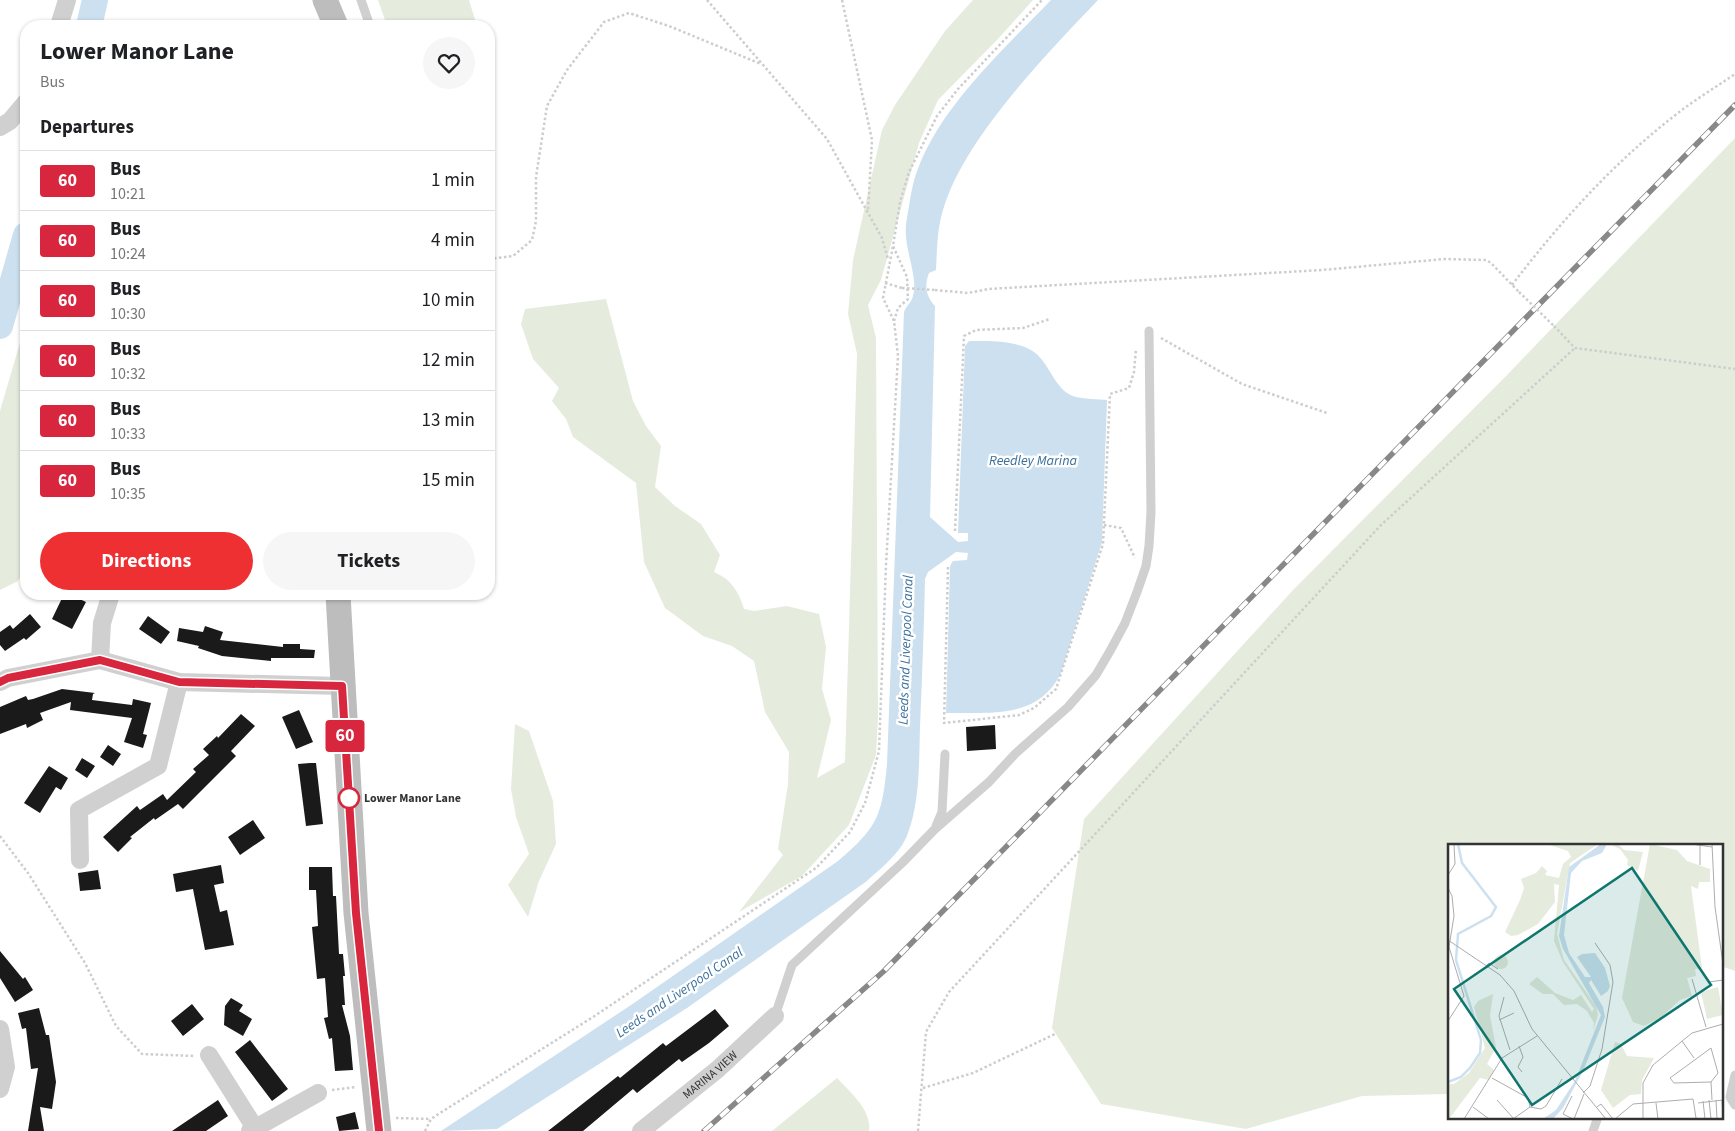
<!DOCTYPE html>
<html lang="en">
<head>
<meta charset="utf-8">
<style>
  :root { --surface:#fff; --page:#f6f6f6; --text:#202124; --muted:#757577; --line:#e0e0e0; --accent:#ee3033 }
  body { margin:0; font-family:"Source Sans 3",sans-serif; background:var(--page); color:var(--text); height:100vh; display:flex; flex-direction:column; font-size:19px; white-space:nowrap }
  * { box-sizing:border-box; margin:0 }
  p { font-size:16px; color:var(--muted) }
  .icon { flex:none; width:28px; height:28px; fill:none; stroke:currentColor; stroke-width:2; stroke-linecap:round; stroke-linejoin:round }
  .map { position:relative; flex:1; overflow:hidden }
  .panel { position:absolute; left:20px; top:20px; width:475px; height:580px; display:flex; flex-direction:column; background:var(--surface); border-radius:20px; box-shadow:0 1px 4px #0004 }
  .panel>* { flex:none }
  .badge { padding:0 10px; border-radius:4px; font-size:18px; line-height:32px }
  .map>.badge { position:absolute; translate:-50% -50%; box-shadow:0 0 0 2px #fff }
  h2 { padding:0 20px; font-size:19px; line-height:45px }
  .round { display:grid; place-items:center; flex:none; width:52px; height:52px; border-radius:26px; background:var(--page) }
  .overview { display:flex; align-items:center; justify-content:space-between; height:85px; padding:0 20px }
  h1 { font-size:24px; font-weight:700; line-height:38px }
  .primary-button { display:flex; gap:10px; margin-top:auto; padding:10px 20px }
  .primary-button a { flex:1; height:58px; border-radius:30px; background:var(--accent); color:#fff; font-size:20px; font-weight:700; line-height:58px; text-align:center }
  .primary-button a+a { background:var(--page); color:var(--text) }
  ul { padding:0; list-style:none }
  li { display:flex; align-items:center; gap:15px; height:60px; padding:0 20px; border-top:1px solid var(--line) }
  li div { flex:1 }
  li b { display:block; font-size:19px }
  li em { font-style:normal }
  li .badge { min-width:55px; font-weight:700; text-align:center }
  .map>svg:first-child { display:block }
  .green { fill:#e5ecde }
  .water { fill:#cde0ef }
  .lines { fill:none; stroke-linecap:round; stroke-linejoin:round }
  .river { stroke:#cde0ef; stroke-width:26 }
  .building { fill:#1a1a1a }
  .path { stroke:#cdcdcd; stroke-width:2.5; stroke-dasharray:2.5 2.5; stroke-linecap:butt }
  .lane { stroke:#d0d0d0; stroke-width:9 }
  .street { stroke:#d0d0d0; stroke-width:18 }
  .secondary { stroke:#bdbdbd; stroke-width:25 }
  .rail-casing { stroke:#888; stroke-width:5.5 }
  .rail { stroke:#fff; stroke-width:4; stroke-dasharray:11; stroke-linecap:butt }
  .path-bridge { stroke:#cdcdcd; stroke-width:2.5; stroke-dasharray:2.5 2.5; stroke-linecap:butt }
  .line-casing { stroke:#fff; stroke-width:11 }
  .line { stroke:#d7263d; stroke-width:8 }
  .stop-dot { fill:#fff; stroke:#d7263d; stroke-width:2.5 }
  .labels { text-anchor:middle; stroke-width:5; stroke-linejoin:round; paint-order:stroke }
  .stop-label { font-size:12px; font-weight:bold; fill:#333; stroke:#fff; text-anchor:start }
  .street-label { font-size:12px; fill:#333; stroke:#fff }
  .water-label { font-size:14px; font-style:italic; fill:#3b709b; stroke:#fff }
  .inset-river { fill:none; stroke:#cde0ef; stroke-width:2.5 }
  .inset-road { fill:none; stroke:#adadad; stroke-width:1 }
  .view { fill:#0f766e; fill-opacity:0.15; stroke:#0f766e; stroke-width:2.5 }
  .inset-edge { fill:none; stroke:#333; stroke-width:2.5 }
</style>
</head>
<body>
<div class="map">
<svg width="1735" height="1131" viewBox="0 0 1735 1131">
  <rect width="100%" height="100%" fill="#fff"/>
  <path class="green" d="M378 0H469L477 26H387Z
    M973 0H1033L997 40 938 100 919 143 881 280 868 305 876 338 878 717 876 755 849 825 802 876 739 912 783 855 778 849 788 784 789 752 765 712 754 661 732 646 703 636 665 608 644 562 636 483 573 437 566 419 552 401 559 388 533 359 521 324 525 309 606 299 633 401 646 426 661 446 655 487 675 506 701 524 720 555 714 572C731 579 739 592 744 609L754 611 787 606 819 614 826 647 822 689 831 720 817 778 845 762 857 354 848 314 853 260 882 130 895 105 945 31Z
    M1735 138V971L1721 966V845H1449V1094L1362 1096 1246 1129 1101 1104 1052 1028 1084 819 1294 589 1507 375Z
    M26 322V567L18 581 0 590V411Z
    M515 724 529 731 553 801 556 844 539 881 528 917 508 885 529 854 516 817 511 789Z
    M837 1078C850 1092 872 1110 869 1131H772Z"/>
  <path class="water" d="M1051 0H1098C1047 54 964 138 943 210 937 230 937 250 936 270L929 273C924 286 926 296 935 306L930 517 958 542 968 541V533H958L965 346 969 341C989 341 1017 340 1034 352 1050 363 1055 392 1076 397 1086 399 1097 399 1107 400L1102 542 1061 673C1038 720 990 712 946 713L950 566 953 561 967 560 968 553 956 552 928 572 925 579C924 629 922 678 920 727 919 761 920 801 908 833 901 853 882 867 867 881L687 1008 497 1129 441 1131 634 1003 838 861C878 827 882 816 887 764L904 312C906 307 912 301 913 296 919 273 901 247 907 218 910 201 912 182 919 166 943 104 1006 47 1051 0Z"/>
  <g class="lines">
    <path class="river" d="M89 26 95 0
      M0 326 26 235"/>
  </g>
  <path class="building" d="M64 594H69L86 602 72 629 52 619Z
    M30 614 41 627 26 640 24 638 5 651 0 645V632L10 625 13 629Z
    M148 616 170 632 161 644 139 629Z
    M205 626 223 632 220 640 283 647V644H300V649L315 650 314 658H271V661L222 656 198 648 199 646 177 641 179 628 203 632Z
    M62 689 95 693 93 694 92 700 132 705 133 699 151 703 143 734 147 735 143 748 124 742 132 718 70 710 71 702 40 713 43 720 27 728 26 724 0 734V707L26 696 28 700 33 699Z
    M299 710 313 742 296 749 282 717Z
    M241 714 255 726 231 751 236 756 183 809 178 804 155 820 154 818 130 837 132 838 118 852 103 837 137 806 140 810 163 794 167 800 196 772 193 769 209 755 203 749 217 736 218 738Z
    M995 725 996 749 967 751 966 727Z
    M108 745 121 754 113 766 100 757Z
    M82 758 95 766 87 778 75 770Z
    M310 763H316L323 824 306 826 298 764Z
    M49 766 68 778 61 790 56 787 40 813 24 803Z
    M253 820 265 838 240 855 228 837Z
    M221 865 224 883 214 885 220 912 227 910 234 945 205 950 193 889 176 892 173 874Z
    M309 867H332L333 896H336L339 954H343L345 976H343L345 1005H342L350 1036 353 1070 335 1071 332 1038 329 1039 324 1018 328 1017 325 978 317 979 312 927 318 926 316 890H309Z
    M98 870 101 889 80 891 78 873Z
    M0 951 23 979 25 977 33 990 15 1002 0 978Z
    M231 998 243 1005 239 1011 252 1019 243 1036 224 1025 225 1006Z
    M192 1004 204 1019 183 1036 171 1021Z
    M39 1008 46 1035H49L56 1082 52 1109 40 1107 44 1131H28L38 1068 31 1069 26 1028 22 1029 18 1013Z
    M715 1009 729 1026 709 1043 682 1062 679 1059 637 1093 633 1089 583 1131H548L618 1076 620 1078 663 1043 666 1046Z
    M250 1040 288 1089 272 1101 235 1052Z
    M218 1100 228 1116 206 1131H172Z
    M355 1112 359 1129 339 1131 336 1117Z"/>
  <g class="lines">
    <path class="path" d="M707 0 827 139 882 238 888 259
      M842 0 872 140 868 211
      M489 259 513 256 532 240 536 221V177L547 106 567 70 604 22 629 13 669 26 761 64
      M885 283 902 288
      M1512 285C1561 221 1614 162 1678 113 1696 99 1716 87 1735 74
      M935 290 968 293 988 289 1322 270 1445 259 1486 260 1491 263 1519 292
      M894 321 898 308 908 299 907 277 893 246 900 202 909 172 937 116 958 89 1042 0
      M1554 326 1575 348 1735 369
      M1161 338 1242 384 1327 413
      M1104 525 1121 528 1135 558
      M955 531 964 336 976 330 1023 328 1050 319
      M948 567 944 723 1019 715 1034 708 1056 689 1103 544 1110 394 1129 388 1134 372 1136 349
      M0 836 28 873 85 963 116 1026 142 1054 195 1056
      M923 1088 973 1073 1055 1034
      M332 1090 356 1087
      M396 1118 431 1119
      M425 1131 431 1119 440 1113 593 1017 816 868 850 832 865 803 879 751 886 565 898 356 894 321 883 298 893 246
      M918 1131 926 1032 949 992 1381 525 1575 348"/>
    <path class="lane" d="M361 0 370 26
      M936 826 942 812 945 754
      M775 1016 792 965 902 863 935 829 989 782 1015 754 1068 707 1096 675 1110 651 1125 623 1137 592 1146 566 1149 546 1151 512 1149 331
      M1735 1075 1730 1097 1735 1105
      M1593 1131 1598 1117"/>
    <g class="street">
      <path d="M59 26 67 0"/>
      <path d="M0 127 10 121 26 102"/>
      <path d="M100 660 102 623 111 594"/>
      <path d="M0 682 8 678 100 660 179 682 342 686"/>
      <path d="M80 860 79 810 158 766 179 682"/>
      <path d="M0 1029 6 1067 0 1089"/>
      <path d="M209 1055 255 1128"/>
      <path d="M250 1131 318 1093"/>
      <path id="s1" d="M641 1131 718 1069 775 1016"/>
    </g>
    <path class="secondary" d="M325 0 336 26
      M338 594 356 913 379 1131"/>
    <g class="rail-casing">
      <path id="rail" d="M704 1131 884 971 1735 105"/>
    </g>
    <use href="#rail" class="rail"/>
    <path class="path-bridge" d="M902 288 935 290
      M1519 292 1554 326"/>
  </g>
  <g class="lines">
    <g class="line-casing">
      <path id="line" d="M0 682 8 678 100 660 179 682 342 686 356 913 379 1131"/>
    </g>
    <use href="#line" class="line"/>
  </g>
  <circle class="stop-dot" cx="349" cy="798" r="10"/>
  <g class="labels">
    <g class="stop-label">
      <text x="364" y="802">Lower Manor Lane</text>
    </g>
    <g class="street-label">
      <text dy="4" stroke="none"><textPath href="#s1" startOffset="89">MARINA VIEW</textPath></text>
    </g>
    <g class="water-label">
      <text x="1033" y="465">Reedley Marina</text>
      <text transform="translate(905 650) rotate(-88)" y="5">Leeds and Liverpool Canal</text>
      <text transform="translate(679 992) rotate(-34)" y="5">Leeds and Liverpool Canal</text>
    </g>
  </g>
  <g transform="translate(1448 844)">
    <rect width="275" height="275" fill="#fff"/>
    <path d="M99 0H150L122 19 109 90 116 116 148 162 150 171 145 187 146 179 139 167 129 160 116 161 105 150H95L81 140 89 133 107 149 125 156 133 151 144 168 146 165 115 118 106 97 111 41 106 40 107 58 90 80 70 91 63 92 57 88 72 56 76 44 73 35 88 29 94 22 99 27 97 31 111 34 115 20 123 13 120 7ZM170 0 176 6 195 8 190 27 179 21 180 16 172 5 163 1ZM202 0 229 6 239 17 262 25V38H251L250 45 243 42 254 124 247 125 248 132 239 134 244 152 232 156 212 174 196 182 185 178 174 154ZM46 118a7 7 0 1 1 14 0a7 7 0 1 1-14 0ZM270 143 275 171 259 175 253 148ZM45 150 42 172 48 203 39 220 46 226 41 236 32 234 1 275 0 240H6L21 229 37 204 26 163 30 157ZM167 198 173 200 179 212 206 214 194 236 193 250 182 251 165 264 153 246Z" fill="#e5ecde"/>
    <path d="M153 0H159L154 9 134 17 123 29 116 91 121 109 137 133H143L129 113 134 110 147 109 157 124 162 142 160 147 153 152 143 136 141 139 155 163 157 173 135 227 115 264 105 275H95L108 266 127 237 153 171 115 105 111 92 121 23Z" fill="#cde0ef"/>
    <path class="inset-river" d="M0 238 13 233 22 224 32 209 33 196 8 116 10 90 43 72 48 63 14 19 10 0"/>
    <path class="inset-road" d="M243 0 264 3M252 0V21M264 0 267 63 275 120M0 31 7 20 6 0M0 44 4 52 6 72 1 103 16 152 0 177M0 96 52 131 66 147 84 185 158 275M38 122 41 119 50 125M259 134 261 138 275 136M244 135 258 183M56 153 51 172 62 206M51 176 66 169M234 197 246 214M71 202 75 213 70 223 74 228M44 234 80 254 82 263 65 275M263 238 226 239 222 234 263 204 270 229 263 238 264 256M135 249 142 242 154 205 165 138 162 121 147 99M124 252 115 270 125 275M49 256 66 275M261 256 263 275M268 256 269 275M274 256 275 271M255 257 257 275M208 259 210 275M250 259 275 256M25 263 41 275M82 263 93 265 98 262 114 235M149 263 153 260 165 275M16 275 54 214 89 192M126 275 136 250M167 275 185 260 245 255 248 274M195 275V239L205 221 244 189 275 180"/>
    <path class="view" d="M184 24 263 141 84 261 6 145Z"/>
    <rect width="275" height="275" class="inset-edge"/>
  </g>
</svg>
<b class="badge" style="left:345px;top:736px;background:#d7263d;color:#fff">60</b>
<section class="panel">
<div class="overview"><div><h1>Lower Manor Lane</h1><p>Bus</p></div><a class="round"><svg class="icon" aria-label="heart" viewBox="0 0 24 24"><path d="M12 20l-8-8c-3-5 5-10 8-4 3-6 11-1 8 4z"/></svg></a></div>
<h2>Departures</h2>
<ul>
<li><span class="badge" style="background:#d7263d;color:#fff">60</span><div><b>Bus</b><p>10:21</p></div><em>1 min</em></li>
<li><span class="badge" style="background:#d7263d;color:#fff">60</span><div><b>Bus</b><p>10:24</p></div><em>4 min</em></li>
<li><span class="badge" style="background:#d7263d;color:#fff">60</span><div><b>Bus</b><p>10:30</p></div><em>10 min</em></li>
<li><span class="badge" style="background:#d7263d;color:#fff">60</span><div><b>Bus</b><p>10:32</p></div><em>12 min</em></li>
<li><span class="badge" style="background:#d7263d;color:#fff">60</span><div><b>Bus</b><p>10:33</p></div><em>13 min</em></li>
<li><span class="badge" style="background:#d7263d;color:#fff">60</span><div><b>Bus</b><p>10:35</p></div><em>15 min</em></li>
</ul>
<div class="primary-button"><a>Directions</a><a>Tickets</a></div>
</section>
</div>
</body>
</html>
